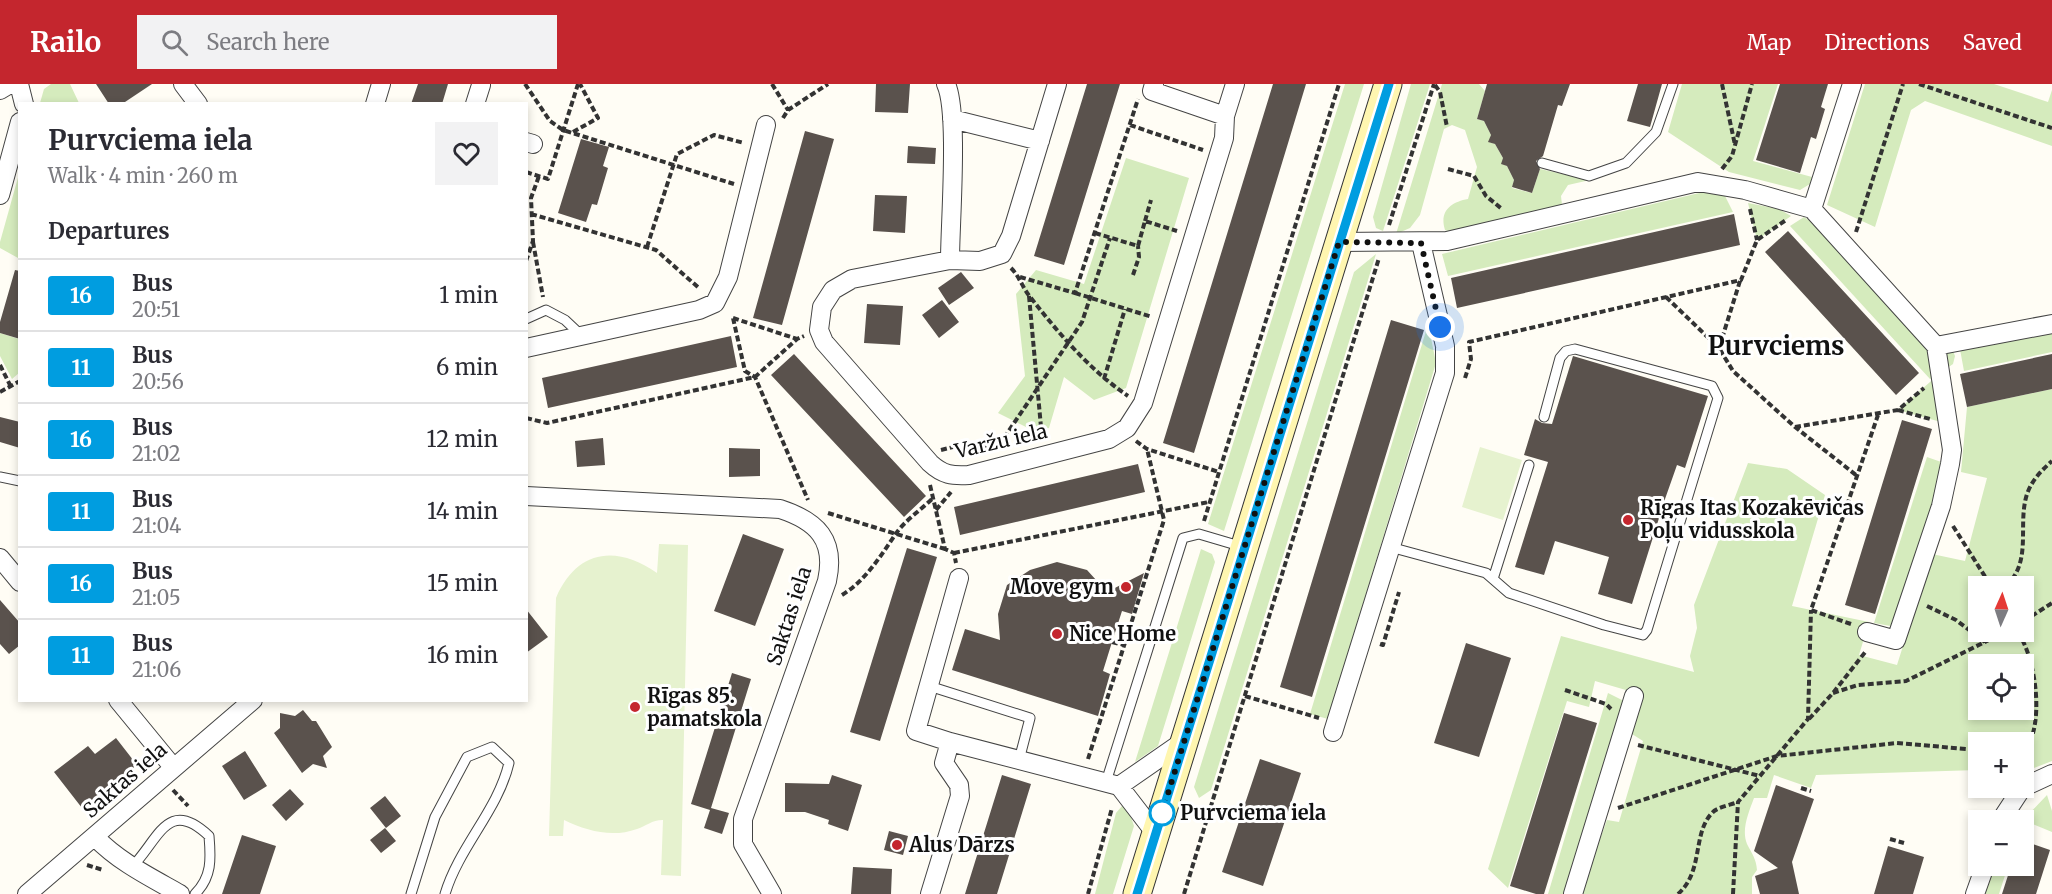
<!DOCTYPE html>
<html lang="en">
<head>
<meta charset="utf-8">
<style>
  :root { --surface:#fff; --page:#f2f2f3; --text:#2b2b33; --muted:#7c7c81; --line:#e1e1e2; --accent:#c4262e }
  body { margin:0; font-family:Merriweather,serif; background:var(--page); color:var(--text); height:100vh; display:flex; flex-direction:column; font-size:22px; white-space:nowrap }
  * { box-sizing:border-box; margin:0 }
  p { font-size:20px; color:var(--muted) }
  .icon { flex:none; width:33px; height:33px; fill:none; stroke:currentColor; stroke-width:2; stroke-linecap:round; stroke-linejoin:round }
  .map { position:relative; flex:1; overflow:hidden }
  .details { position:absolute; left:18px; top:18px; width:510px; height:600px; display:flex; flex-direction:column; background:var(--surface); border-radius:0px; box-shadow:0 3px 9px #0003 }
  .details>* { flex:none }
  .badge { padding:0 12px; border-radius:4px; font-size:21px; line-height:39px }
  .needle { width:39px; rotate:3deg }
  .controls { position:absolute; left:1968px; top:492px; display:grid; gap:12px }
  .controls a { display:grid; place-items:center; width:66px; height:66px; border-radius:0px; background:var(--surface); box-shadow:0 3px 9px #0003; font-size:30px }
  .you { position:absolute; width:30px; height:30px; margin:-15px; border:4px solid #fff; border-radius:50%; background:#1a73e8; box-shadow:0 0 0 9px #1a73e833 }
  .map>.badge { position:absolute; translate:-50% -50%; box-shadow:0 0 0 3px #fff }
  h2 { padding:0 30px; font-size:22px; line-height:54px }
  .round { display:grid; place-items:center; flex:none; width:63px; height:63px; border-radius:0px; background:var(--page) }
  .overview { display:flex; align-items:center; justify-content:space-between; height:102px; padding:0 30px }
  h1 { font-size:28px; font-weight:700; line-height:45px }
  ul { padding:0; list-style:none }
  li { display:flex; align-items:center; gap:18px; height:72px; padding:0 30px; border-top:2px solid var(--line) }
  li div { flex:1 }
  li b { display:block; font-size:22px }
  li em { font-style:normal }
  li .badge { min-width:66px; font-weight:700; text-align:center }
  header { display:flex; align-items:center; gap:36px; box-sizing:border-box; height:84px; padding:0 30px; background:var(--accent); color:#fff }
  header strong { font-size:28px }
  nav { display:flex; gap:33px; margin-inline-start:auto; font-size:21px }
  .search { width:420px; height:54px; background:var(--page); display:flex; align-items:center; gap:15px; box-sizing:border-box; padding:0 21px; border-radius:0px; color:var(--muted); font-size:22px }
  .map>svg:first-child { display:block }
  .green { fill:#d5ebbd; fill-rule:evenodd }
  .pitch { fill:#e6f2cf }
  .building { fill:#5a524d }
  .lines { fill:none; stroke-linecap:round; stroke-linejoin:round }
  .lane-casing { stroke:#444; stroke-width:11 }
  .street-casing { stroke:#444; stroke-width:20 }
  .secondary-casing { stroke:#333; stroke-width:29 }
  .path { stroke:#333; stroke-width:4; stroke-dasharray:6 3; stroke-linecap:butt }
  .lane { stroke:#fff; stroke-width:9 }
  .street { stroke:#fff; stroke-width:18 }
  .secondary { stroke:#fff6b0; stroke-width:27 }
  .line-casing { stroke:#fff; stroke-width:14 }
  .line { stroke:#009de0; stroke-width:9 }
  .walk { stroke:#111; stroke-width:6; stroke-dasharray:0 10.8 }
  .poi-dot { fill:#c4262e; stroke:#fff; stroke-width:2 }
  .stop-dot { fill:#fff; stroke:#009de0; stroke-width:3 }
  .labels { text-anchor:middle; stroke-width:6; stroke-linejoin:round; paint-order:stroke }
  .street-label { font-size:20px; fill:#111; stroke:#fff }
  .poi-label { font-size:20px; font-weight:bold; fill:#111; stroke:#fff; text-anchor:start }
  .stop-label { font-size:20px; font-weight:bold; fill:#111; stroke:#fff; text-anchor:start }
  .district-label { font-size:26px; font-weight:bold; fill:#111; stroke:#fff }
</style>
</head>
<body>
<header>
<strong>Railo</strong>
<div class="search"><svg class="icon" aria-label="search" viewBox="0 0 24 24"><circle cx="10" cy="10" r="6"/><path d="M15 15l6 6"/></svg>Search here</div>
<nav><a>Map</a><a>Directions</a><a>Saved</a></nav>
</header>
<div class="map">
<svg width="2052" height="810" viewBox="0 0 2052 810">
  <rect width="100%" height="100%" fill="#fffdf5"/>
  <path class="green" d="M51 0H70L79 19H40L44 5Z
    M1345 0H1364L1224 447 1208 440Z
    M1411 0H1430L1383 147 1376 144 1373 133Z
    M1442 0H1479L1485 7 1477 35 1484 37 1491 51 1489 58 1495 60 1503 74 1502 80 1507 82 1514 96 1512 104 1532 109 1540 85 1590 96 1568 101 1561 112 1562 121 1530 132 1452 148 1445 146C1439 127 1451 118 1468 115L1477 83 1465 46 1452 41 1444 45 1420 131 1410 144 1396 150Z
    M1682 0H1778L1753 77 1812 93 1810 100 1800 106 1729 88 1668 48Z
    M1865 0H1994L2048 18 2052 6V62L1925 17 1911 26 1875 143 1827 121Z
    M1126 74 1189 94 1126 304 1094 316 1064 293 1049 344 1034 347 998 329 1025 292 1016 210 1036 186 1084 200Z
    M19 90 20 170 18 174 0 164V158Z
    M1712 106H1722L1733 128 1448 192 1442 170Z
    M1748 119 1779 125 1791 132 1757 156Z
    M1804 133 1829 149 1908 239 1951 262 1955 272 1953 280 1940 289 1948 340 1898 326 1938 291 1930 295 1790 142Z
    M1376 170 1211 706 1199 714 1194 703 1354 188Z
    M2052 242V268L1964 287 1959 260Z
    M1426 247 1430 249 1436 279 1328 635 1310 630Z
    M0 249 19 255V289L12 295 0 272Z
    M2052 305V677L2024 688V658H1978V686L1816 691 1811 704 1774 691 1767 714H1754C1749 728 1741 745 1747 760 1752 770 1756 774 1757 786L1752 793V810H1580L1607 736 1619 738 1643 657 1632 650 1643 611 1595 597 1589 623 1567 617 1508 804 1488 785 1561 552 1694 588 1690 572 1697 544 1694 521 1748 379 1787 385 1825 411 1792 522 1869 538 1859 571 1897 581 1932 470 1965 477 1987 394 1961 388 1967 323ZM1978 502H2024V548H1978ZM1978 580H2024V626H1978Z
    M1927 373 1944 379 1896 543 1874 539Z
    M1201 465 1212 470 1215 478 1158 662 1135 678Z
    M1608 609 1628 619 1571 810H1548Z
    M2047 711 2052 727V748L2023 736Z
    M1122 722 1129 727 1134 742 1113 810H1095L1116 729Z
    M1988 782H2008L1999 810H1978Z"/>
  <path class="pitch" d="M1480 363 1522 376 1503 436 1462 423Z
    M659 460 688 461 681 792 661 791 663 736C651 736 647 742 637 745 612 754 587 747 564 736L563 752H549L556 514C577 465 617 461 657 489Z"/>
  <path class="building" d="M96 0H152L122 20H109Z
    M418 0H448L442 20H411Z
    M876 0H910L908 29 875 28Z
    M1087 0H1120L1064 181 1034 172Z
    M1273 0H1306L1194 369 1163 359Z
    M1487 0H1570L1562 22 1558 21 1543 72 1536 77 1540 85 1532 109 1512 103 1514 96 1507 82 1501 80 1503 74 1495 60 1488 58 1491 51 1484 37 1477 35Z
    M1638 0H1662L1650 43 1627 37Z
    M1780 0H1828L1821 23 1825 25 1816 55 1811 53 1800 89 1756 76Z
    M805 47 834 55 782 241 753 234Z
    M581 55 609 63 603 82 608 84 597 121 592 120 586 138 558 129Z
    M908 62 936 64 935 80 907 79Z
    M875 111 907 112 905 149 873 147Z
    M1734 130 1740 161 1457 224 1451 194Z
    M1788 147 1919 289 1896 311 1765 168Z
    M15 186 20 187V255L0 249V238Z
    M961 188 974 204 949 221 938 204Z
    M942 216 959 238 939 254 922 231Z
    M867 220 903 222 900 261 864 259Z
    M1391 236 1424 246 1312 613 1280 603Z
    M731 252 737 283 548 324 542 294Z
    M794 270 926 412 904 433 771 291Z
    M2052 270V305L1967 323 1960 290Z
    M1573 272 1708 312 1685 384 1677 381 1665 415 1632 520 1598 510 1609 473 1555 457 1544 491 1515 483 1548 378 1524 371 1535 335 1542 339 1552 340Z
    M0 333 20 338V364L0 358Z
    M1902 336 1932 345 1875 530 1845 521Z
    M603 354 605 381 577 383 575 357Z
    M729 364 760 365V392L729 393Z
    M1138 380 1145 408 960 451 954 423Z
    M743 450 784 465 755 542 714 527Z
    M907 464 937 473 880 657 850 648Z
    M1057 478 1087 486 1107 508 1144 489 1132 530 1122 527 1112 558 1103 587 1110 590 1098 632 952 586 965 545 1000 556 998 530 1007 501 1030 486Z
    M0 516 20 539V561L9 570 0 560Z
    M526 525 548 553 526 569Z
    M1466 559 1511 574 1479 673 1434 659Z
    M732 589 751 595 711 724 729 729 722 750 704 744 710 726 691 720Z
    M303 626 312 637H316L332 663 323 672 327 684 313 680 302 689 274 649 280 644V629L295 632Z
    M1564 629 1597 639 1544 810H1536L1510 802Z
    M116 654 137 681 82 724 54 688 88 662 95 670Z
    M245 667 267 702 244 716 222 682Z
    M1260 675 1301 689 1263 802 1222 788Z
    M832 691 862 701 848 747 828 740 829 736 805 728H785V699L829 700Z
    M1002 691 1031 700 997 810H965Z
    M1776 701 1814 715 1792 778 1799 810H1760L1755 792 1778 784 1754 767Z
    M290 705 304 720 286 737 272 721Z
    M385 712 401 732 386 744 370 724Z
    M385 744 396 757 381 769 370 756Z
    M889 747 908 752 903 771 884 766Z
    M242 751 276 762 260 810H222Z
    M2024 757 2050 766 2036 810H2002L2011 782H2024Z
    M1888 762 1924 773 1913 810H1874Z
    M853 783 892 785 891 810H851Z"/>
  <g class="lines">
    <g class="lane-casing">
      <path id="lane" d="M1542 79 1589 92 1626 79 1656 48 1673 0
        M526 235 546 226 565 236 582 252
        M0 393 20 397
        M1390 463 1486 489 1509 509 1604 541 1643 551 1647 546 1718 314 1712 302 1575 265 1566 267 1560 274 1544 333
        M1493 495 1529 381
        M929 602 1030 634 1019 676
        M1106 698 1183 454 1199 450 1243 463
        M132 783C159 755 168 713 209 752 211 775 212 793 195 810
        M411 810 435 733 467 673 492 663 509 679C498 726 459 763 445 810"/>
    </g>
    <g class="street-casing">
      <path id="street" d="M19 0 24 20
        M183 0 198 20
        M946 0C959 28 950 139 950 176
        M1057 0 1011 152 1002 170 980 177 950 176 852 195 833 206 822 223 819 246 824 258 930 379C943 391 952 392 969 391L1109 355 1127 344 1143 319 1224 54 1225 32 1235 0
        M1154 0 1152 7 1225 32
        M0 6 10 0
        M375 20 381 0
        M475 20 481 1
        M952 35 1040 57
        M526 58 533 60
        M0 111 20 38
        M1812 125 1852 0
        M1339 158 1447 157 1698 98 1745 106 1812 125 1936 262 1952 366 1950 380 1941 422 1896 556 1867 548
        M1936 262 2052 240
        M526 264 699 226 715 219 728 193 766 41
        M526 412 780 425C817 437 836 456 827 497L743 735V760L772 810
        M0 474 20 498
        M118 616 173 683
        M1333 648 1445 289V262L1421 159
        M950 658 916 647 959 494
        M1119 702 1184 657
        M2024 703 2052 690
        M2001 736 2022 704
        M95 753C119 778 150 793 180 810
        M27 810 253 616
        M930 810 960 712 959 701 944 679 950 658 1119 702 1156 750
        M1573 810 1634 612
        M1975 810 1985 782"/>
    </g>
    <g class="secondary-casing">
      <path id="secondary" d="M1137 810 1388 0"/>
    </g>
    <path class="path" d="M525 0 550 37 563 46 734 100
      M772 0 788 26
      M1722 0 1735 61
      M1919 0 2052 44
      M1435 1 1440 8 1447 43
      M783 34 788 26 828 0
      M1130 41 1203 66
      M573 48 598 34 580 0
      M1448 85 1474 92 1486 112 1502 125
      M1722 85 1732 72 1752 0
      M526 88 548 95 578 0
      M1750 125 1757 156
      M531 130 656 166 700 205
      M1145 137 1151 116
      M1389 141 1434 0
      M1856 148 1903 0
      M1095 149 1138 162 1145 137 1177 147
      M533 158 543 213
      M647 163 677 70 714 51 744 59
      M526 177 533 157 531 114 539 92
      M1011 184C1020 193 1023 205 1031 214 1060 251 1090 286 1128 312
      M1133 191 1139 173 1138 162
      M1020 193 1075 209 1138 15
      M1740 197 1719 264 1733 287 1795 343 1856 391
      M1075 209 1152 233
      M1029 212 1042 354
      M1666 213 1719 264
      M733 234 745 287 755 293 808 416
      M733 234 797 255
      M0 281 11 303
      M1465 294 1471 275 1469 258 1741 196 1757 156 1786 136
      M1104 295 1125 225
      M0 308 20 297
      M1898 326 1930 335
      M526 334 547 339 755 293 797 255 804 252
      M1795 343 1898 326 1924 304
      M1136 357 1147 365 1219 388
      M941 366 961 361 972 368
      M972 366 1000 360 1082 238 1110 154
      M930 401 945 465 954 469 956 479
      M936 426 951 408
      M828 429 945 465
      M1204 437 1339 0
      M1953 442 1991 502
      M954 469 1209 418
      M2006 502C2033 477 2017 441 2027 410 2032 396 2041 387 2052 377
      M842 511C865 497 880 473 895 451 904 437 921 426 933 414
      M1927 522 1956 536 1985 558
      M2024 537 2052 519
      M1851 540 1811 526 1878 331
      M2018 548C2034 573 2041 620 2033 649 2031 657 2027 664 2024 671
      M1112 558 1124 561
      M1380 560 1383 561 1399 508
      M1565 606 1606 620 1611 625
      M1833 609 1858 601 1906 597 2005 548
      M1245 612 1319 634
      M1809 635 1833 609 1866 567
      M1638 661 1760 692
      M1088 675 1164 436 1147 365
      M1801 704 1811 707
      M173 706 188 722
      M1618 724 1777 672 1897 659 1978 666
      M1890 755 1904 759
      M87 781 103 786
      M1088 810 1112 724
      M1184 810 1379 174
      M1678 810C1704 787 1692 750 1712 729 1717 723 1731 721 1738 718
      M1733 810 1738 718 1808 635 1811 526"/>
    <use href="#lane" class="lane"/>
    <use href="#street" class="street"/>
    <use href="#secondary" class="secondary"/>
  </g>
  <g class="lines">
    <g class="line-casing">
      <path id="line" d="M1137 810 1389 0"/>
    </g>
    <use href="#line" class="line"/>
    <path class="walk" d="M1162 729 1339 158 1421 159 1440 243"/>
  </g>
  <g class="poi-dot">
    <circle cx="1628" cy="436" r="6"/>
    <circle cx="1126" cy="503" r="6"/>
    <circle cx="1057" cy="550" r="6"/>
    <circle cx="635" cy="623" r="6"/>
    <circle cx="897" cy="761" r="6"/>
  </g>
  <circle class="stop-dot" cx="1162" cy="729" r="12"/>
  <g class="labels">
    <g class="street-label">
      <text transform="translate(1001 357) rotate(-13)" y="7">Varžu iela</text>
      <text transform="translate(789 532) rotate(-72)" y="7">Saktas iela</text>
      <text transform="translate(125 696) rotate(-41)" y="7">Saktas iela</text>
    </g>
    <g class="poi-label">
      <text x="1640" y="431">Rīgas Itas Kozakēvičas<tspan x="1640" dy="23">Poļu vidusskola</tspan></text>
      <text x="1114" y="510" text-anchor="end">Move gym</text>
      <text x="1069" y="557">Nice Home</text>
      <text x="647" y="619">Rīgas 85.<tspan x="647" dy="23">pamatskola</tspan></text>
      <text x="909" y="768">Alus Dārzs</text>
    </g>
    <g class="stop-label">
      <text x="1180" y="736">Purvciema iela</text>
    </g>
    <g class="district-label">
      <text x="1776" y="271">Purvciems</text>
    </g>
  </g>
</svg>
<div class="controls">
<a><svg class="needle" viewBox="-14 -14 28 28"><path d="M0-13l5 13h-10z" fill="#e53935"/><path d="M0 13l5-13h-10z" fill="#7c7c81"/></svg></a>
<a><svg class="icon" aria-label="locate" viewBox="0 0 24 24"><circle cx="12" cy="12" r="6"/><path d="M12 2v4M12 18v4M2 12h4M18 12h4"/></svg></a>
<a>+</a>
<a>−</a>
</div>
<div class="you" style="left:1440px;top:243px"></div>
<section class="details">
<div class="overview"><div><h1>Purvciema iela</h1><p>Walk · 4 min · 260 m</p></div><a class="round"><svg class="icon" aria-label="heart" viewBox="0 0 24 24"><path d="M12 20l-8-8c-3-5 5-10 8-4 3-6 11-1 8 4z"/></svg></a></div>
<h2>Departures</h2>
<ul>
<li><span class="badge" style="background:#009de0;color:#fff">16</span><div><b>Bus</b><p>20:51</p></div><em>1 min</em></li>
<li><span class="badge" style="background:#009de0;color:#fff">11</span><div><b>Bus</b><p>20:56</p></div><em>6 min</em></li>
<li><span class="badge" style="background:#009de0;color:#fff">16</span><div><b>Bus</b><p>21:02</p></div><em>12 min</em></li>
<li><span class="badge" style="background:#009de0;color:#fff">11</span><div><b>Bus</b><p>21:04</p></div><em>14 min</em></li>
<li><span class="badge" style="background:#009de0;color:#fff">16</span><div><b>Bus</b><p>21:05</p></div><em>15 min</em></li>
<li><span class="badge" style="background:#009de0;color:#fff">11</span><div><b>Bus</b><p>21:06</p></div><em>16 min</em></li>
</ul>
</section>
</div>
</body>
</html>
